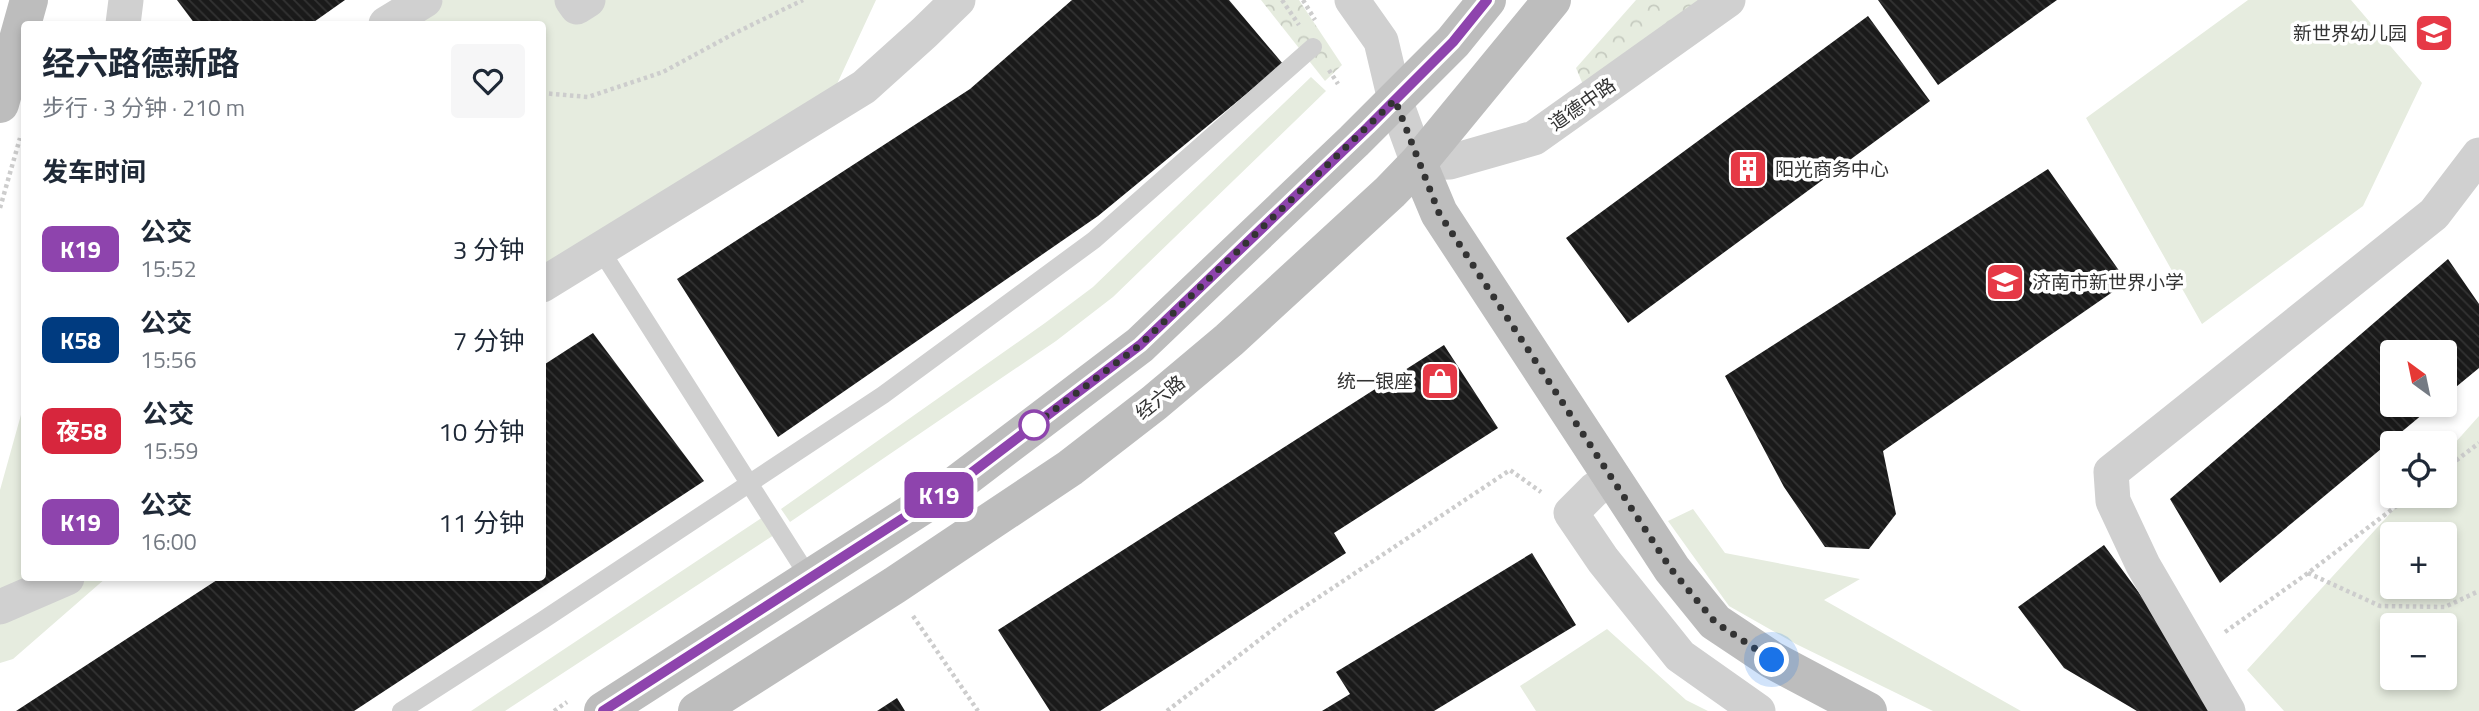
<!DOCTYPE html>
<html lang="zh">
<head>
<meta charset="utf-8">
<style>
  :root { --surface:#fff; --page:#f6f6f7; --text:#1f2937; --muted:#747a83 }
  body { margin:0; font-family:"Titillium Web","Noto Sans SC",sans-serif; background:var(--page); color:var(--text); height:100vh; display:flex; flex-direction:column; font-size:26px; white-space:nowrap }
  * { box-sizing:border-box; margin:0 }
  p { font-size:23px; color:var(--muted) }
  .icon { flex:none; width:38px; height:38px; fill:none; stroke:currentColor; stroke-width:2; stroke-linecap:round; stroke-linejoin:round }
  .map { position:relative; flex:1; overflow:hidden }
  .panel { position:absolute; left:21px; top:21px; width:525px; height:560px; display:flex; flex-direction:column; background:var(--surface); border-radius:7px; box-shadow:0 4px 10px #0003 }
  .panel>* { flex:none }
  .badge { padding:0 14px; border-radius:10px; font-size:24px; line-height:46px }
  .needle { width:46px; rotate:327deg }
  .tools { position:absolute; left:2380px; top:340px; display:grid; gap:14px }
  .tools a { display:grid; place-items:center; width:77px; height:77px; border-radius:7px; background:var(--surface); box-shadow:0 4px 10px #0003; font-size:35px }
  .you { position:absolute; width:35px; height:35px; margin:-18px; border:5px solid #fff; border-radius:50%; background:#1a73e8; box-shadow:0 0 0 10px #1a73e833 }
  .map>.badge { position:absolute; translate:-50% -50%; box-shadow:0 0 0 4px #fff }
  h2 { padding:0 21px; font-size:26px; line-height:63px }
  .round { display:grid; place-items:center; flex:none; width:74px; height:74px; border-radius:7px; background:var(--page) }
  .summary { display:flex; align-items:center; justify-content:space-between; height:119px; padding:0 21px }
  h1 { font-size:33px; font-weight:700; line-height:52px }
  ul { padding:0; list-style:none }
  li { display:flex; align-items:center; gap:21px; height:91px; padding:0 21px }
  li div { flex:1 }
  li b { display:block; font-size:26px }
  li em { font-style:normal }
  li .badge { min-width:77px; font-weight:700; text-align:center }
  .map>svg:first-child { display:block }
  .park { fill:url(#park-crowns) }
  .garden { fill:#e6ecdf; fill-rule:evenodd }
  .building { fill:url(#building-back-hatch) }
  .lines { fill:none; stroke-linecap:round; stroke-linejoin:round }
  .path { stroke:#cdcdcd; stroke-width:4.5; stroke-dasharray:3.5 3.5; stroke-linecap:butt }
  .lane { stroke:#d0d0d0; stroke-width:18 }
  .street { stroke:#d0d0d0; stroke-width:35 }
  .secondary { stroke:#bdbdbd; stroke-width:38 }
  .line-casing { stroke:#fff; stroke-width:16 }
  .line { stroke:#8e44ad; stroke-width:10 }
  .walk { stroke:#333; stroke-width:7; stroke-dasharray:0 12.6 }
  .stop-dot { fill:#fff; stroke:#8e44ad; stroke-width:3.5 }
  .labels { text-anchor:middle; stroke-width:7; stroke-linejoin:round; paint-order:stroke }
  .poi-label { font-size:19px; fill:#333; stroke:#fff; text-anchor:end }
  .street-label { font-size:19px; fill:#333; stroke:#fff }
</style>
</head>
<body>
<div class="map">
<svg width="2479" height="711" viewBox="0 0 2479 711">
  <defs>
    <pattern id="park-crowns" width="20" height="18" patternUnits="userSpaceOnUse" patternTransform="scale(1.75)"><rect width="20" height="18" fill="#e6ecdf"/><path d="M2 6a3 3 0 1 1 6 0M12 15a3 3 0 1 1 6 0" fill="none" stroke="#c6cbc0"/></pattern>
    <pattern id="building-back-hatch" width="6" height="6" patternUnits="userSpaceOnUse" patternTransform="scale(1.75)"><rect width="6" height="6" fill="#1a1a1a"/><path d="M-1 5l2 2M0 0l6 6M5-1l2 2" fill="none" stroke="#333"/></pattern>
  </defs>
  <rect width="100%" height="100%" fill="#fff"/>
  <path class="park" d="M1261 0H1299L1342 65 1325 81Z
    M1636 0H1700L1584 87 1576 68Z"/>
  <path class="garden" d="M443 0H876L837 84 543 283 542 24H405Z
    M2248 0H2351L2422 83 2363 206 2202 324 2086 118Z
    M1311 77 1326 91 1113 297 1056 341 790 522 781 509 1045 323 1093 287Z
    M24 404V578H106L13 659 0 663V490Z
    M2479 416V711H2284L2247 670 2407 495H2445V454ZM2392 534H2445V586H2392ZM2392 625H2445V677H2392Z
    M1693 509 1725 553 1860 579 1824 600 2021 711H1933L1796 644 1729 606 1668 521Z
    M763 517 774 535 505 711H471Z
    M1607 629 1686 700 1708 711H1536L1520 686Z"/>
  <path class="building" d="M177 0H345L311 24H195Z
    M1072 0H1229L1283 64 1098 216 778 437 677 279 970 89Z
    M1878 0H2057L1938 85Z
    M1868 16 1930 101 1628 323 1566 238Z
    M2048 169 2127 282 1883 451 1896 514 1869 549 1825 547 1784 487 1725 376Z
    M2448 259 2479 304V368L2445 396V352H2392V404H2435L2220 583 2170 499Z
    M593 333 704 481 354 711H16L220 578H542V366Z
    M1444 345 1498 428 1334 533 1346 553 1100 711H1050L998 630Z
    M2104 545 2226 711H2137L2064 668 2018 607Z
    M1532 553 1576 625 1434 711H1322L1350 694 1336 672Z
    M897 698 905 711H877Z"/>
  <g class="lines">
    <path class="path" d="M1282 0 1299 25
      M1303 0 1315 20
      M1329 70 1338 84
      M542 93 588 97 663 72 735 33 803 0
      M0 208 20 138
      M2445 469 2479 443
      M2308 573 2380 606 2445 607 2479 591
      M913 616 978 711
      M2225 632 2308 573 2411 495
      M554 711 567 702
      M1167 711 1289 617 1510 470 1541 492"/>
    <path class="lane" d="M600 249 810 579
      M401 711 543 620 883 395 1094 240 1313 47"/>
    <path class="street" d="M572 0 577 7 588 0
      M1352 0 1381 41 1395 100 1418 163 1450 162 1534 138 1728 0
      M123 24 126 0
      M386 24 425 0
      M542 285 864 87 924 33 958 0
      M1613 477 1594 490 1571 513 1603 560 1680 656 1758 711
      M0 607 67 578
      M2228 711 2143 565 2113 501 2111 472 2434 214 2479 155"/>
    <path class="secondary" d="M0 104 29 0
      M1418 163 1439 213 1672 569 1715 622 1772 660 1868 711
      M603 711 958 483 1140 345 1354 141 1453 42 1487 0
      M697 711 895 585 1070 468 1154 403 1229 340 1390 192 1418 163 1552 0"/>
  </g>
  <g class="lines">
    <g class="line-casing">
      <path id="line" d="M603 711 958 483 1140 345 1368 127 1453 42 1487 0"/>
    </g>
    <use href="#line" class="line"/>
    <path class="walk" d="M1034 425 1025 432 1140 345 1395 100 1439 213 1671 569 1715 622 1772 660"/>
  </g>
  <defs>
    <g id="school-square" transform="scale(2.0125)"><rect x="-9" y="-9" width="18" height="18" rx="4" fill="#e63946" stroke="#fff"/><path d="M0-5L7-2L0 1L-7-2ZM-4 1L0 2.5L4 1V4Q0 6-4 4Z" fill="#fff"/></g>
    <g id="building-square" transform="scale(2.0125)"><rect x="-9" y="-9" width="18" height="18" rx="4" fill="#e63946" stroke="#fff"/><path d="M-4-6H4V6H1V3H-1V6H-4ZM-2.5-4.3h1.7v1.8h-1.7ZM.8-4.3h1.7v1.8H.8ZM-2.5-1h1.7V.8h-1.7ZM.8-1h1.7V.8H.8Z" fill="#fff"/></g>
    <g id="shop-square" transform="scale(2.0125)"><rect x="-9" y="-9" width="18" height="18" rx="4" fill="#e63946" stroke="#fff"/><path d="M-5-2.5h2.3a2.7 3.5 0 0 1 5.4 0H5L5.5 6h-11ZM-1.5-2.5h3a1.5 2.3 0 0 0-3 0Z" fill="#fff"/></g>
  </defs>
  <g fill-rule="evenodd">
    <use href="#school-square" x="2434" y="33"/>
    <use href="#building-square" x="1748" y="169"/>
    <use href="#school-square" x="2005" y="282"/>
    <use href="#shop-square" x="1440" y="381"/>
  </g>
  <circle class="stop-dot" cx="1034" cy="425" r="14"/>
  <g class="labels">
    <g class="poi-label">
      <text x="2407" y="40">新世界幼儿园</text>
      <text x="1775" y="176" text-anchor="start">阳光商务中心</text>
      <text x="2032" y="289" text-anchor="start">济南市新世界小学</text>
      <text x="1413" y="388">统一银座</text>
    </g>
    <g class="street-label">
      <text transform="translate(1582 104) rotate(-35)" y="7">道德中路</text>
      <text transform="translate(1160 397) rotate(-39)" y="7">经六路</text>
    </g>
  </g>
</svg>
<div class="tools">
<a><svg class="needle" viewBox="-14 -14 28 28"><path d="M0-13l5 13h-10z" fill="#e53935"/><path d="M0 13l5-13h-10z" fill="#747a83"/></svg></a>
<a><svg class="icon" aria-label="locate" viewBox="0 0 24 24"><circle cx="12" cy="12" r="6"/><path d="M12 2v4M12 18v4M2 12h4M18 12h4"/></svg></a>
<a>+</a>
<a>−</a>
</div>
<div class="you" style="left:1772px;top:660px"></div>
<b class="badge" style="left:939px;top:495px;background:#8e44ad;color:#fff">K19</b>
<section class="panel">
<div class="summary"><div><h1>经六路德新路</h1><p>步行 · 3 分钟 · 210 m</p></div><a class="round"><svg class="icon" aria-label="heart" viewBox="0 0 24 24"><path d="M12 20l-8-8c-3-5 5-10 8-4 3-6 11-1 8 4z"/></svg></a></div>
<h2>发车时间</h2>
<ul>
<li><span class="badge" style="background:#8e44ad;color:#fff">K19</span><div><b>公交</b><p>15:52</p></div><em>3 分钟</em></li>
<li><span class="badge" style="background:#003b80;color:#fff">K58</span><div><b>公交</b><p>15:56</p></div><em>7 分钟</em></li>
<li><span class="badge" style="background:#d7263d;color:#fff">夜58</span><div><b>公交</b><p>15:59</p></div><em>10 分钟</em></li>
<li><span class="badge" style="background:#8e44ad;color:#fff">K19</span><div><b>公交</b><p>16:00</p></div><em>11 分钟</em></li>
</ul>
</section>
</div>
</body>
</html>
